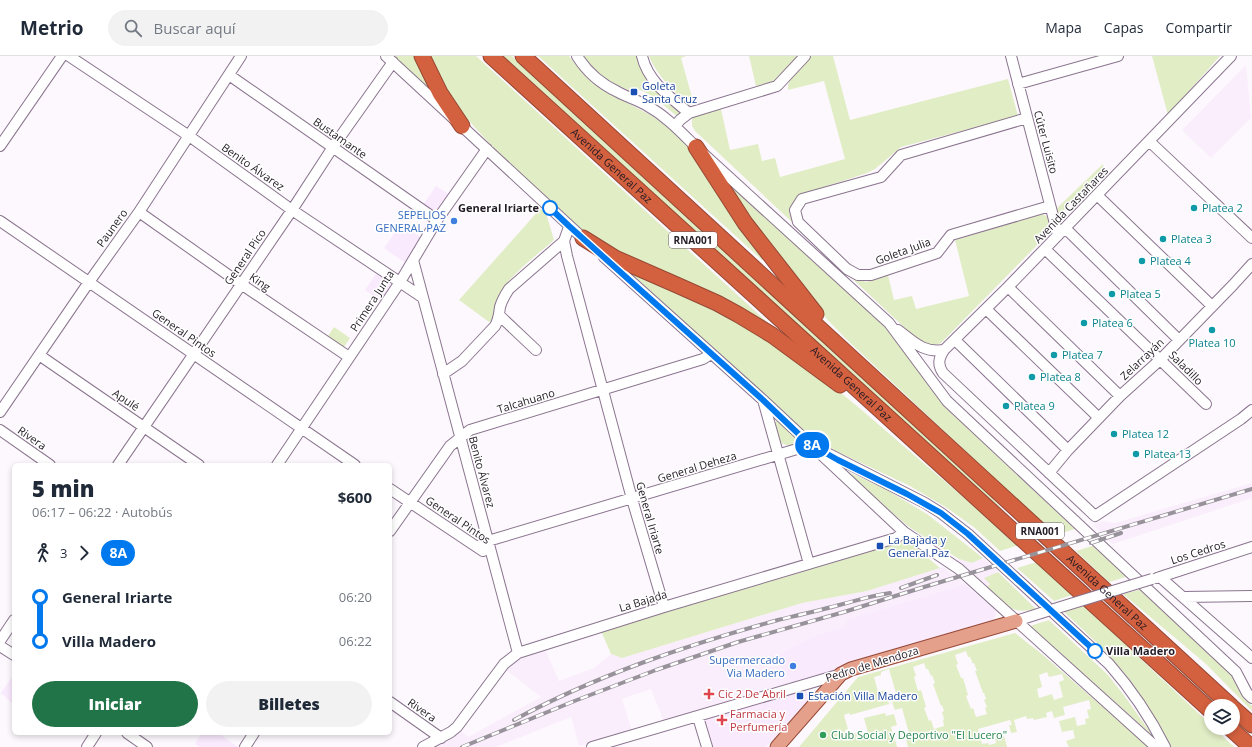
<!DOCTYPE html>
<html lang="es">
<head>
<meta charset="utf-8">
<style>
  :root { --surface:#fff; --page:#f2f2f3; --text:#1f2937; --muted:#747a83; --line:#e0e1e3; --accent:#207447 }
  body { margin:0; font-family:"Open Sans",sans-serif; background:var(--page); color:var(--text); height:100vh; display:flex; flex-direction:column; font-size:15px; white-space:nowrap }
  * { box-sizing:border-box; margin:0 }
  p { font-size:13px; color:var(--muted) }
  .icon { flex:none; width:22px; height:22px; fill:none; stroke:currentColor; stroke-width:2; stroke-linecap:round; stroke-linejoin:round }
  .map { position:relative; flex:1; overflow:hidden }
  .drawer { position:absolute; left:12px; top:407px; width:380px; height:272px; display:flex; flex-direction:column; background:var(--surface); border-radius:6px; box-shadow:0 2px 6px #0003 }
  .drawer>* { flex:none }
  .badge { padding:0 8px; border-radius:13px; font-size:14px; line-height:26px }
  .tools { position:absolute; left:1204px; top:643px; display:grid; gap:8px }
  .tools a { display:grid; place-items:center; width:36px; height:36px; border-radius:50%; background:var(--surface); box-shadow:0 2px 6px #0003; font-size:20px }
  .map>.badge { position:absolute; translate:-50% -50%; box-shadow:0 0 0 2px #fff }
  .legs { display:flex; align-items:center; gap:6px; height:44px; padding:0 20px; font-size:13px }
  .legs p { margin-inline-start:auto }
  .overview { display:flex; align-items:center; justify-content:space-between; height:68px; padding:0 20px }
  h1 { font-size:22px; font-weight:800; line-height:30px }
  .primary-button { display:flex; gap:8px; margin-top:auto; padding:8px 20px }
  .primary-button a { flex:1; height:46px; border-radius:24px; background:var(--accent); color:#fff; font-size:16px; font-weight:800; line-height:46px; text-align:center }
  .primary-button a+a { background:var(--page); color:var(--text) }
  ul { padding:0 20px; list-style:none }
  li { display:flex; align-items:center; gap:14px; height:44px; font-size:15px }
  li i { display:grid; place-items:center; width:6px; height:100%; margin:0 5px; background:currentColor }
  li i::after { content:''; width:10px; height:10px; margin:-5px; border:3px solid; border-radius:50%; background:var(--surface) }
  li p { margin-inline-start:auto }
  li:first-child i { background:linear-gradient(#0000 50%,currentColor 0) }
  li:last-child i { background:linear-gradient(currentColor 50%,#0000 0) }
  header { display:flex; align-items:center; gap:24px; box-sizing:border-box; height:56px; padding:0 20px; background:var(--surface); border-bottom:1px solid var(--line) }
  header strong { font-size:19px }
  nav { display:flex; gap:22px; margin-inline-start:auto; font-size:14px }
  .search { width:280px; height:36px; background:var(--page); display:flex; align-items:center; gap:10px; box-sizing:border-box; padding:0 14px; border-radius:22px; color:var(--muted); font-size:15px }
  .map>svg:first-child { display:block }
  .commercial { fill:#f9eafd }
  .built { fill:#faeefc }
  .green { fill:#e1edc5; fill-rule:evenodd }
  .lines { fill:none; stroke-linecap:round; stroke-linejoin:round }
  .minor-casing { stroke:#8a748e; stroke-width:12 }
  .major-casing { stroke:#954835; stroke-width:15 }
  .highway-casing { stroke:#954835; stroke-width:17 }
  .minor { stroke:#fff; stroke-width:10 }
  .major { stroke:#e5a08b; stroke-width:13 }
  .highway { stroke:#d3603e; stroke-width:15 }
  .rail-casing { stroke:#98929a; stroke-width:4 }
  .rail { stroke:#fff; stroke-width:2.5; stroke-dasharray:8; stroke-linecap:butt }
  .minor-bridge-casing { stroke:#8a748e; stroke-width:12; stroke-linecap:butt }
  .minor-bridge { stroke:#fff; stroke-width:10 }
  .line-1-casing { stroke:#fff; stroke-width:9 }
  .line-1 { stroke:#0079ef; stroke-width:6 }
  .transit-dot { fill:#1a4fb4; stroke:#fff; stroke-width:1.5 }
  .stop-1-dot { fill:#fff; stroke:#0079ef; stroke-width:2 }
  .culture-dot { fill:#0f9aa8; stroke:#fff; stroke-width:1.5 }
  .shop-dot { fill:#3f7fe0; stroke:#fff; stroke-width:1.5 }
  .health-dot { fill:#e0444e; stroke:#fff; stroke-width:1.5 }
  .leisure-dot { fill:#2e9e5b; stroke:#fff; stroke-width:1.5 }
  .labels { text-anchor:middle; stroke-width:3; stroke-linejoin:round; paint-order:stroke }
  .shield { fill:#fff; stroke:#655f66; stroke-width:1 }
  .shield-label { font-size:10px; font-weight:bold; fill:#231b25 }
  .transit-label { font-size:11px; fill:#164399; stroke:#fff; text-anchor:start }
  .street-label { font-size:11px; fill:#231b25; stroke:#fff }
  .stop-label { font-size:11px; font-weight:bold; fill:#231b25; stroke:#fff; text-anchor:end }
  .culture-label { font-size:11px; fill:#0d838f; stroke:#fff; text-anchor:start }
  .shop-label { font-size:11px; fill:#366cbe; stroke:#fff; text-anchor:end }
  .health-label { font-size:11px; fill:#be3a42; stroke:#fff; text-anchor:start }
  .leisure-label { font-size:11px; fill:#27864d; stroke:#fff; text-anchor:start }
</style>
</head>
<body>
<header>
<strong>Metrio</strong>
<div class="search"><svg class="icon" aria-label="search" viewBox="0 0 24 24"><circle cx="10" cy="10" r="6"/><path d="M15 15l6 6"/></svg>Buscar aquí</div>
<nav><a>Mapa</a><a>Capas</a><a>Compartir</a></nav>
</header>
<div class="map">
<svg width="1252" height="691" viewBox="0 0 1252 691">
  <rect width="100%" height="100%" fill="#fdf8fe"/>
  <path class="commercial" d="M436 130 452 140 442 154 435 157 422 150Z
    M401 168 423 183 407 208 384 192Z
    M376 218 389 226 391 230 390 235 382 246 365 234Z
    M965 528 995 554 996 559 992 567 793 628 775 604 783 596 799 587 820 578 846 570 845 564Z
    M14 618V649L1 637Z
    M804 634 807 636 809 641 808 646 766 691H710L704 662Z
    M202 677H218L238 691H200L195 688Z"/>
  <path class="built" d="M1246 9 1251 62 1211 102 1182 74Z
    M1252 427V442L1113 488 1093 469 1102 465 1115 467Z
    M983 502 998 516 985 522 990 528 986 531 956 504 959 503 972 507Z
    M943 511 965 528 845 564 846 570 820 578 799 587 783 596 775 604 793 628 664 666 651 633 622 643 632 675 579 690 571 661 496 691H431L460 674 468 681 541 641 505 613 516 602 544 591 559 625 594 612 611 598 622 602 802 547 867 535Z"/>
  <path class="green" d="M392 0H416L431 37Z
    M426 0H476L780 278 586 179 488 86 462 57 440 26Z
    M503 0H512L932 384 988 437 1004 455 964 421Z
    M538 0H569C581 16 594 30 612 39 630 49 650 57 667 70 706 103 736 159 764 202L762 204Z
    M583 0H638L646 22 664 42 680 56 679 59 677 60C666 52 654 39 640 34 636 33 630 35 625 33 608 27 594 14 583 0Z
    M649 0H686L681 2 694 48 691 49 687 48C672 33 657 20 649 0Z
    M749 0H798L775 25 756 30Z
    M811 0H833L850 64 1008 23 1018 60 901 91 875 113 867 117 809 136 793 156 858 223 866 226 888 219 894 244 912 240 916 253 969 240 955 184 1042 158C1051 160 1052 170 1048 178L941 287 929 291 923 289 695 75 692 70V62L696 60 721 53 730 94 758 88 762 105 775 102 780 121 845 103 824 25 788 34V29L790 24Z
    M1152 0H1220L1168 59Z
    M712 108 885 270 945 351 1075 473 1055 479 845 282 802 237Z
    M1103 108 1104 116 1059 159 1057 152Z
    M540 153 546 157 554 184C537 199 500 226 496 248 495 252 495 257 495 261L489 266 459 244Z
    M624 211 724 254 793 298 857 350 1019 489 1000 495 975 472 947 452 910 430 836 395 807 378Z
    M334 271 350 282 344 291 328 280Z
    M778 363 797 382V389C784 392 774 385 775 372 775 367 775 366 778 363Z
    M838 411 885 433 927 458 983 502 972 507 959 503 909 471Z
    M904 485 912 488 940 512 867 535 802 547 622 602 611 598 601 575Z
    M1095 489 1129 520 1109 526 1076 495Z
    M1037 506 1072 539 1054 545 1017 512Z
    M998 516 1036 553C1009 559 1005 548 986 531L990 528 984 522Z
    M1143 533 1182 573 1232 619 1244 642 1252 650V655L1206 608 1123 538Z
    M1083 549 1211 669V672H1214L1234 691H1171C1155 660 1137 630 1113 604 1098 587 1080 571 1063 555Z
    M1049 564 1108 619 1123 638 1153 680 1030 570Z
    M1015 577 1043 599 1149 691H1069L1066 685 1075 682 1073 674 1062 676 1059 665 1075 661 1077 670 1086 668 1085 663 1089 662 1087 654 1091 653 1089 644 1063 651 1065 659 1054 662 1052 655 1046 657 1047 661 1034 664 1033 662 1027 663 1026 660 1014 664 1017 676 1011 677 1009 669H1012L1010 664 978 673 982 688 988 687 989 689 996 687 994 678 1003 676 1007 691H908L906 683 910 681 902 652 895 654 892 646 898 644 889 613 881 616V619L874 621 878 636 885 634 889 648 850 659 849 657 844 659 848 673 845 674 846 680 860 676 861 679 868 677 864 662 885 657 886 660 894 658 897 669 891 671 897 691H799L858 621ZM966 595 968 601H970L973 608 974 607 977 615H975L983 637H984L986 643 984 644 987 651 985 652 987 658 976 661 973 652 971 653 966 640 968 639 963 622H961L956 609 958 608 955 599ZM924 607 926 613H928L931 620 932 619 935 627 933 628 941 650 942 649 944 655 942 656 944 663 943 664 944 670 934 673 931 664 929 665 924 652 926 651 921 634 918 635 914 621 916 620 913 611ZM1047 616 1049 621 1062 618 1064 624 1059 626 1063 641 1054 644 1052 638 1039 642 1037 633 1042 631 1039 619Z"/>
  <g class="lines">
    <g class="minor-casing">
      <path id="minor" d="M69 0 189 80 292 154 422 241
        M386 0 587 186
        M577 0C587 16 601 28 618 36 627 41 637 44 646 49 666 60 680 75 696 91L889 267 947 345 1236 616 1247 637 1252 642
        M642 0C648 26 670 41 689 57
        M1011 0 1058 179
        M1231 0 1008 231 944 294C939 302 937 308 943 317L1095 460 1241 363 1252 354
        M229 19 437 164
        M1018 28 1118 0
        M1027 62 901 99 881 121 802 143 795 154 798 166 847 213 858 219H871L937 197 951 179 1050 150
        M675 70 680 64 689 57 777 30 805 0
        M1149 85 1252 182
        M0 90 62 0
        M1097 139 1212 250
        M139 156 241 228 349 301
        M0 165 355 409
        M569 171 564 185 567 200 632 443 664 551
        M1065 172 1179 284
        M1045 193 1206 348
        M604 201 763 344 904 476 959 513 1156 691
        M413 204 518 597
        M1008 231 1120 340
        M986 253 1099 362
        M499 259 536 294
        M898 274C914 286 923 297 944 294
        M955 284 1068 394
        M39 299 199 409
        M443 318 462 305 495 270C499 263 499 258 500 251 502 244 505 239 509 233L564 185
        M763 344 809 508
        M0 356 89 226 139 156 241 0
        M0 374 50 409
        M825 396 925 447 941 457 968 478 1109 608C1131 633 1150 661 1165 691
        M118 409 292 154 333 91 393 6
        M277 409 400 226 437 164 487 93
        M1049 417 1068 394 1120 340 1161 303 1233 229 1252 208
        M390 433 483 495
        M390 475 450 390 470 374 703 303 711 298
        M477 491 488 485 797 393 808 387
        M1160 521 1252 602
        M1157 522 1252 491
        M1184 541 1252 540
        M1016 565 1041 557
        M0 585 14 564
        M0 590 14 599
        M390 646 441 682
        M698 661 707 691
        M127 677 147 691
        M87 691 96 677
        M245 691 254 677
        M423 691 451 676 457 671 504 608 518 597 664 551 896 482 904 476
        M592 691 841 618"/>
    </g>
    <g class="major-casing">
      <path id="major" d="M777 691 841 618 851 613 1016 565"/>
    </g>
    <g class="highway-casing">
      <g id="highway">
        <path d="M422 0 440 37 462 70"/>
        <path id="s1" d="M491 0 1211 655"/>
        <path id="s2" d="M523 0 1231 650"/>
        <path d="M696 91 745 167 816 258"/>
        <path d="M583 182 615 202 679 230 717 247 739 259 772 279 840 329"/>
        <path d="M1233 652 1252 669"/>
        <path d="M1230 672 1251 691"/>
      </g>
    </g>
    <use href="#minor" class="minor"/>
    <use href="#major" class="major"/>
    <use href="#highway" class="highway"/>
    <g class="rail-casing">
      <path id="rail" d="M1091 487 1121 477
        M901 532 937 519
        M514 664C597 619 687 589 778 564 799 559 821 554 843 548 858 544 874 539 890 537
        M462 691 577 644 656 614 738 586 844 556 924 531 1252 433"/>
    </g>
    <use href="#rail" class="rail"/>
    <g class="minor-bridge-casing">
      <path id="minor-bridge" d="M1041 557 1152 523"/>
    </g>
    <use href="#minor-bridge" class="minor-bridge"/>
  </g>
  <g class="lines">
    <g class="line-1-casing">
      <path id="line-1" d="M550 152 569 170 763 344 808 387 838 404 907 438 941 457 968 478 1095 595"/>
    </g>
    <use href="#line-1" class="line-1"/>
  </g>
  <g class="transit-dot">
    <rect x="630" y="32" width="8" height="8" rx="2"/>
    <rect x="876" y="486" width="8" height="8" rx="2"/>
    <rect x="796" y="636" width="8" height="8" rx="2"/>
  </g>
  <g class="stop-1-dot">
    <circle cx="550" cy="152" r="7"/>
    <circle cx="1095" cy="595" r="7"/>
  </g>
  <g class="culture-dot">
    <circle cx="1194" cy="152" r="4"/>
    <circle cx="1163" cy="183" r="4"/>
    <circle cx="1142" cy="205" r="4"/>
    <circle cx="1112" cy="238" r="4"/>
    <circle cx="1084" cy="267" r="4"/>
    <circle cx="1212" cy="274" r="4"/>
    <circle cx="1054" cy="299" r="4"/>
    <circle cx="1032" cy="321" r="4"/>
    <circle cx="1006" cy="350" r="4"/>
    <circle cx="1114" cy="378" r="4"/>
    <circle cx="1136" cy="398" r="4"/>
  </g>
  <g class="shop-dot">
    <circle cx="454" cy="165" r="4"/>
    <circle cx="793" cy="610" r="4"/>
  </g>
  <g class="health-dot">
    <path d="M707 632h4v4h4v4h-4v4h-4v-4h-4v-4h4z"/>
    <path d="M720 658h4v4h4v4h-4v4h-4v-4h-4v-4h4z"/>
  </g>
  <circle class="leisure-dot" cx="823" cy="679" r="4"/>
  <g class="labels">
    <g class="shield">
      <rect x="669" y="176" width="48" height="16" rx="3"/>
      <rect x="1016" y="467" width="48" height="16" rx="3"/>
    </g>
    <g class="shield-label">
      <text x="693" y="188">RNA001</text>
      <text x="1040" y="479">RNA001</text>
    </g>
    <g class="transit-label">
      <text x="642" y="34">Goleta<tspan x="642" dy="13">Santa Cruz</tspan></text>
      <text x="888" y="488">La Bajada y<tspan x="888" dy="13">General Paz</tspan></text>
      <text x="808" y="644">Estación Villa Madero</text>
    </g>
    <g class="street-label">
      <text transform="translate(340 82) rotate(35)" y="4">Bustamante</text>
      <text transform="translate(1046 86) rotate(75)" y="4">Cúter Luisito</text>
      <text dy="4" stroke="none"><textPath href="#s1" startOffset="163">Avenida General Paz</textPath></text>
      <text transform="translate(253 111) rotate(35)" y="4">Benito Álvarez</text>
      <text transform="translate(1071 149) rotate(-46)" y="4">Avenida Castañares</text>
      <text transform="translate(112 172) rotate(-54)" y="4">Paunero</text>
      <text transform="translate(903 195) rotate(-20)" y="4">Goleta Julia</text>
      <text transform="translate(245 201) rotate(-56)" y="4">General Pico</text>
      <text transform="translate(260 226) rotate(34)" y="4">King</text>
      <text transform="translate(372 245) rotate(-57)" y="4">Primera Junta</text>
      <text transform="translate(184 277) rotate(35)" y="4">General Pintos</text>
      <text transform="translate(1142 303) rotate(-43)" y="4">Zelarrayán</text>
      <text transform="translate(1186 312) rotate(45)" y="4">Saladillo</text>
      <text dy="4" stroke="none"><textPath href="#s1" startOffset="487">Avenida General Paz</textPath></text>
      <text transform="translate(126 344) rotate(34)" y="4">Apulé</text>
      <text transform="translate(526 345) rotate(-17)" y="4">Talcahuano</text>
      <text transform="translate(32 382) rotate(35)" y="4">Rivera</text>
      <text transform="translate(697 411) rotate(-17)" y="4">General Deheza</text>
      <text transform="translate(482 416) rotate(75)" y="4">Benito Álvarez</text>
      <text transform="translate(650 462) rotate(74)" y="4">General Iriarte</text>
      <text transform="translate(458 464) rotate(34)" y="4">General Pintos</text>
      <text transform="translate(1198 496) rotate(-18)" y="4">Los Cedros</text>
      <text dy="4" stroke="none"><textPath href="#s2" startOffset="793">Avenida General Paz</textPath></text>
      <text transform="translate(643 545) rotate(-17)" y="4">La Bajada</text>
      <text transform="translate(872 608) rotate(-17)" y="4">Pedro de Mendoza</text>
      <text transform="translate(422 654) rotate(35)" y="4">Rivera</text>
    </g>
    <g class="stop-label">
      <text x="539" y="156">General Iriarte</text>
      <text x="1106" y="599" text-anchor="start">Villa Madero</text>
    </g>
    <g class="culture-label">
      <text x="1202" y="156">Platea 2</text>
      <text x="1171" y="187">Platea 3</text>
      <text x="1150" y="209">Platea 4</text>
      <text x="1120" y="242">Platea 5</text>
      <text x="1092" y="271">Platea 6</text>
      <text x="1212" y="291" text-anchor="middle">Platea 10</text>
      <text x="1062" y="303">Platea 7</text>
      <text x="1040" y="325">Platea 8</text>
      <text x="1014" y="354">Platea 9</text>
      <text x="1122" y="382">Platea 12</text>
      <text x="1144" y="402">Platea 13</text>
    </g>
    <g class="shop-label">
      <text x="446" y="163">SEPELIOS<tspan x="446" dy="13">GENERAL PAZ</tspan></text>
      <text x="785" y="608">Supermercado<tspan x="785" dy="13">Via Madero</tspan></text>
    </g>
    <g class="health-label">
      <text x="718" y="642">Cic 2 De Abril</text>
      <text x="730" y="662">Farmacia y<tspan x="730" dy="13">Perfumería</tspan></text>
    </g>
    <g class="leisure-label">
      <text x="831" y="683">Club Social y Deportivo "El Lucero"</text>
    </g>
  </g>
</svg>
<div class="tools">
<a><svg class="icon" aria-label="layers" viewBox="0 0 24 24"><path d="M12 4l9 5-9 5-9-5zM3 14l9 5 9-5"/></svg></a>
</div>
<b class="badge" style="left:812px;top:389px;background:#0079ef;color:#fff">8A</b>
<section class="drawer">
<div class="overview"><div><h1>5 min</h1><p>06:17 – 06:22 · Autobús</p></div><b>$600</b></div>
<div class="legs"><svg class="icon" aria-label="walk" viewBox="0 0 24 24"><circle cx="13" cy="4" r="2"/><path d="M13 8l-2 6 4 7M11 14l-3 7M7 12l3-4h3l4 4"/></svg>3<svg class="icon" aria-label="forward" viewBox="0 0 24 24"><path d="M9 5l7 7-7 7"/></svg><b class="badge" style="background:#0079ef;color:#fff">8A</b></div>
<ul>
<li><i style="color:#0079ef"></i><b>General Iriarte</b><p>06:20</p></li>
<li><i style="color:#0079ef"></i><b>Villa Madero</b><p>06:22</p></li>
</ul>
<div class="primary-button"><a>Iniciar</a><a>Billetes</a></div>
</section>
</div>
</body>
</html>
